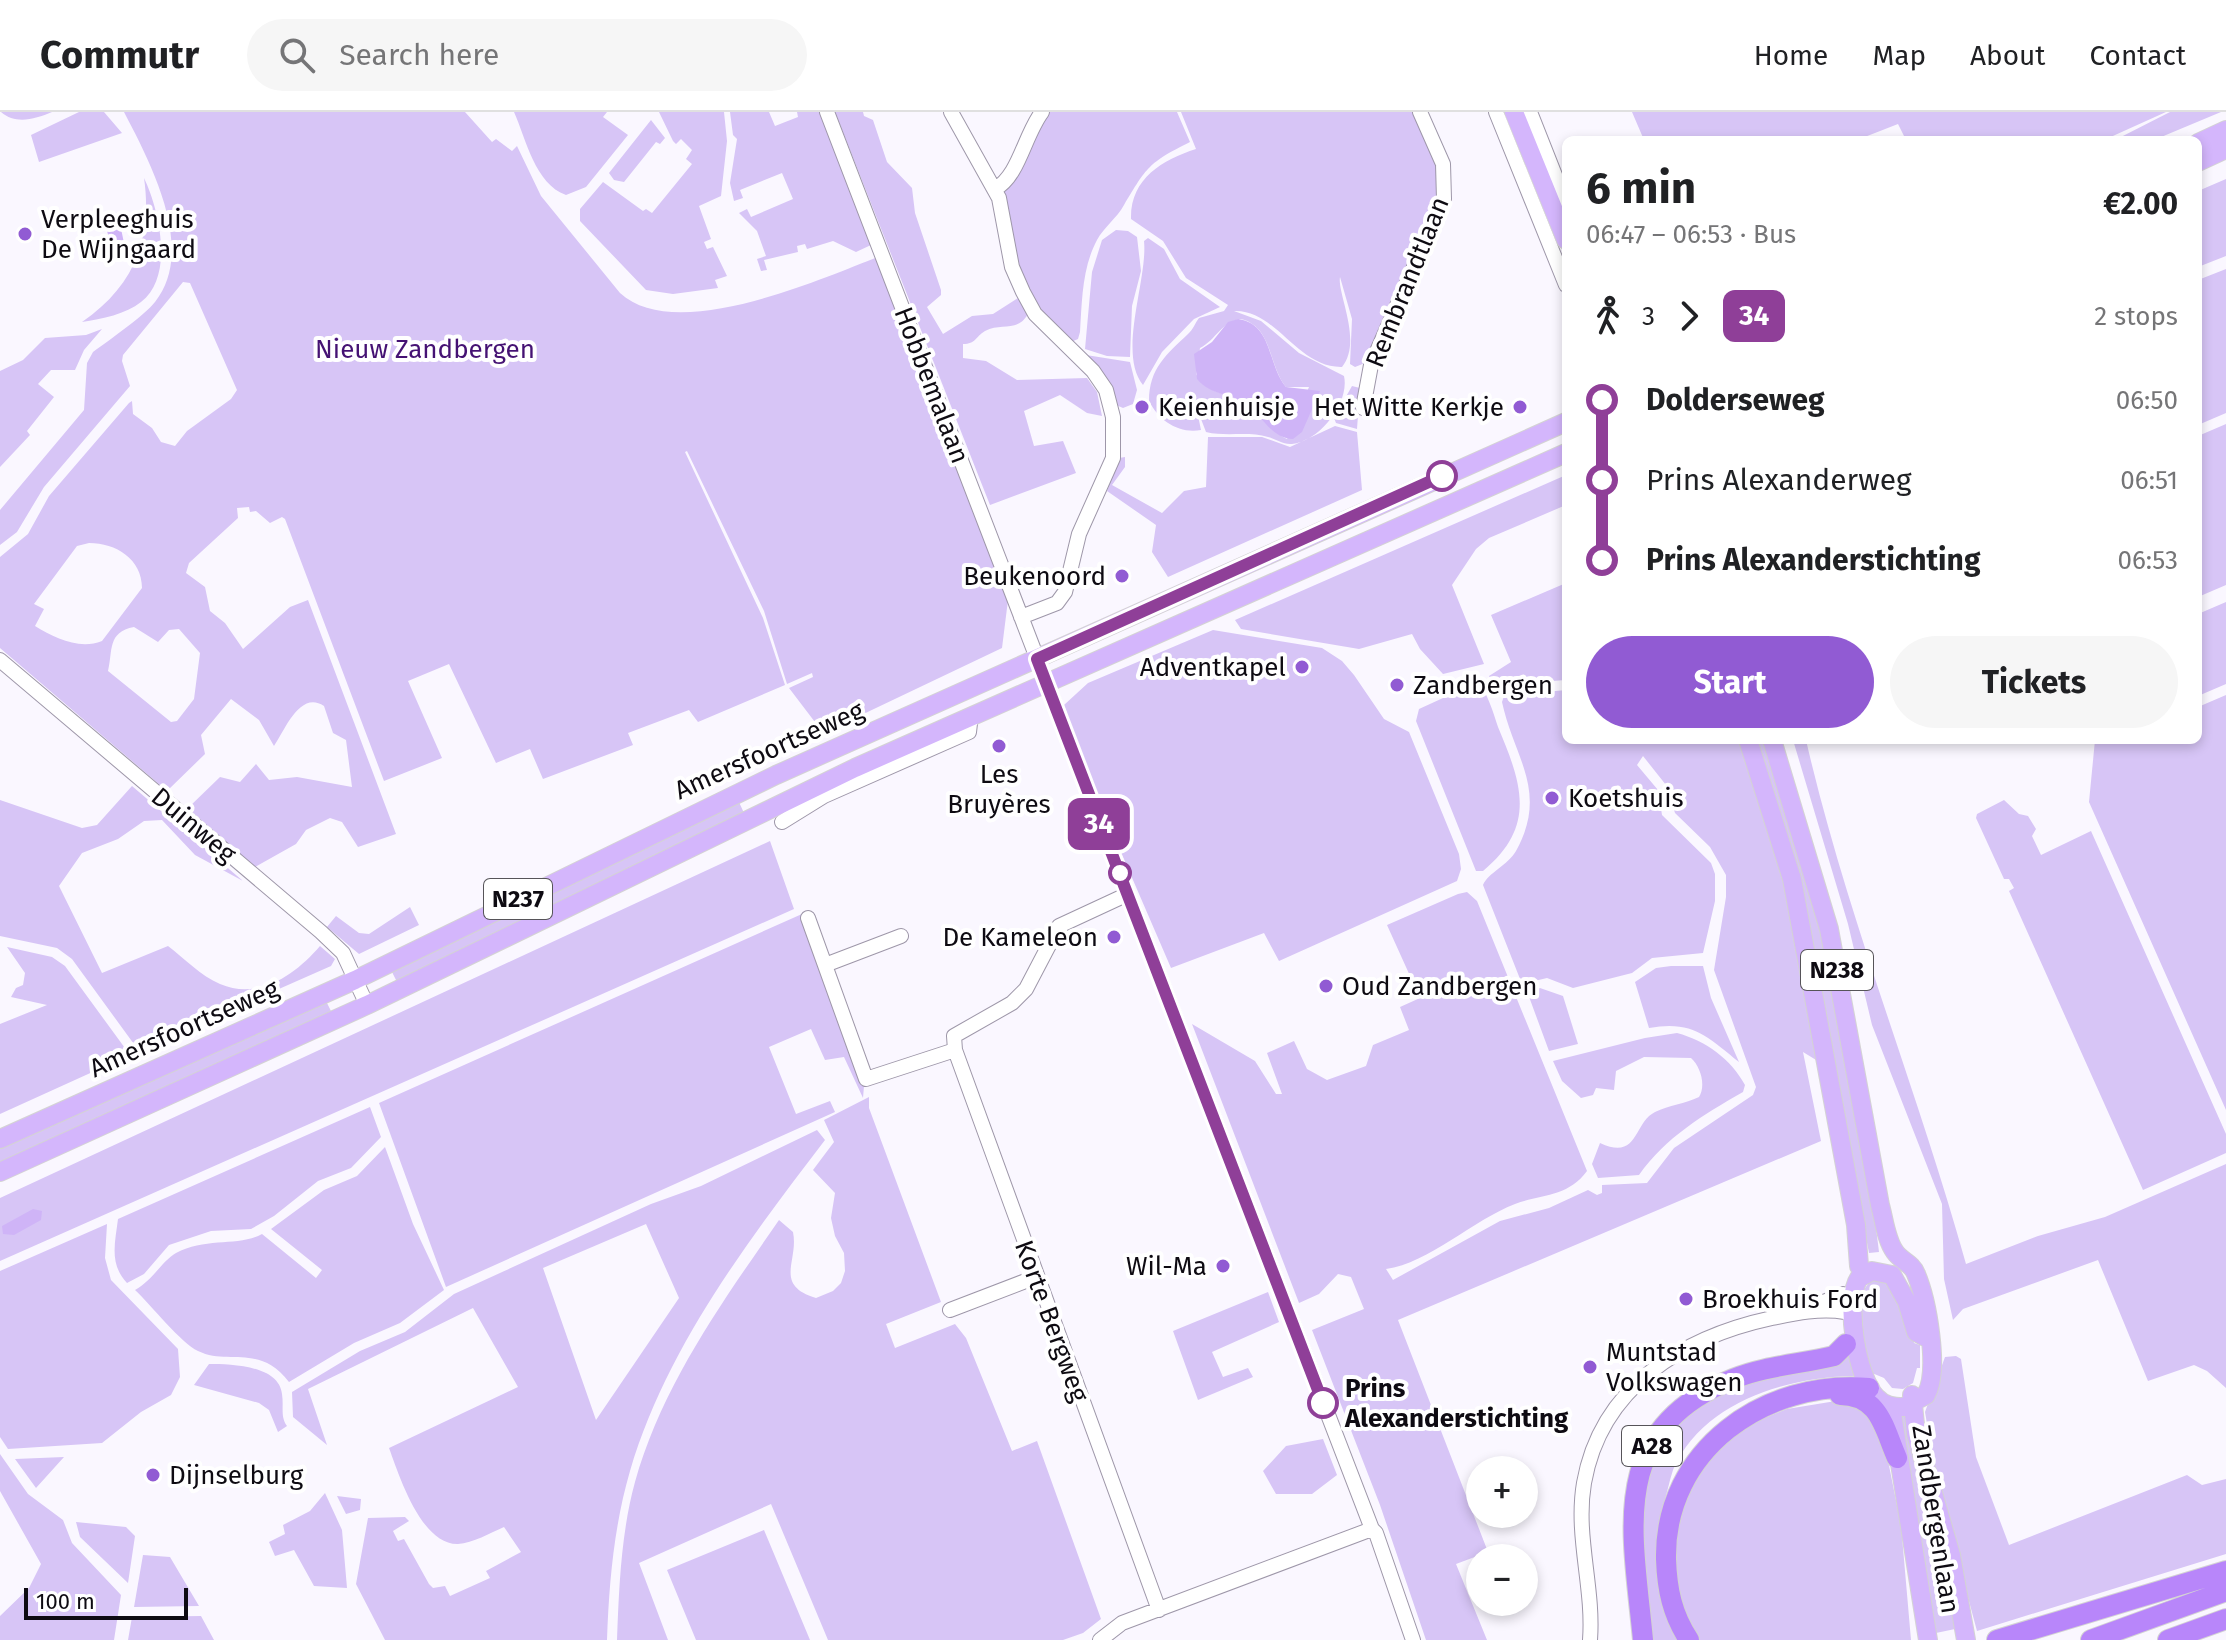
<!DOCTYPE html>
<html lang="en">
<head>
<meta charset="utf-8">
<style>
  :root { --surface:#fff; --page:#f6f6f6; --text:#202124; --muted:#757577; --line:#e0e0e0; --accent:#915bd3 }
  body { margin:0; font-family:"Fira Sans",sans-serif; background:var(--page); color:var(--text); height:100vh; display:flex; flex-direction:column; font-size:30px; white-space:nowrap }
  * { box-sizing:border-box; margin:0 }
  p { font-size:26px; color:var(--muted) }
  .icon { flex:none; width:44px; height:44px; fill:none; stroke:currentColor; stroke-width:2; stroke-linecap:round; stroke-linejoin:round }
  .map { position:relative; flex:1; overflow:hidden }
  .side { position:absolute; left:1562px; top:24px; width:640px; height:608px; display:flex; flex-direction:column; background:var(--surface); border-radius:12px; box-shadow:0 4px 12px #0003 }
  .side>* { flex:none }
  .badge { padding:0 16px; border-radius:12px; font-size:28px; line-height:52px }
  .tools { position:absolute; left:1466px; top:1344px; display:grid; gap:16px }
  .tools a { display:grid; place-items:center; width:72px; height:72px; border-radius:50%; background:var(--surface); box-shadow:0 4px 12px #0003; font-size:40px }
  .scale { position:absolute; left:24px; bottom:20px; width:164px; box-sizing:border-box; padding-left:8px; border:4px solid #0e0b12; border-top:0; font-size:22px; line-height:28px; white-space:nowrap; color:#0e0b12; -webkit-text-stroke:6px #fff; paint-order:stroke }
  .map>.badge { position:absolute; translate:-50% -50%; box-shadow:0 0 0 4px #fff }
  .legs { display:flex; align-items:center; gap:12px; height:88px; padding:0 24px; font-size:26px }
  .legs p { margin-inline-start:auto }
  .head { display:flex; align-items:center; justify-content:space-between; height:136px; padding:0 24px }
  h1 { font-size:44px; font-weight:700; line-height:60px }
  .cta { display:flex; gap:16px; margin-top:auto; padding:16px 24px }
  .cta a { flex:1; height:92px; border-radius:48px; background:var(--accent); color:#fff; font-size:32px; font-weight:700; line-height:92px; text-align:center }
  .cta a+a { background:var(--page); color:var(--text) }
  ul { padding:0 24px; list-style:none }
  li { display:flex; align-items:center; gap:28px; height:80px; font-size:30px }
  li i { display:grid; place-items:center; width:12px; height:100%; margin:0 10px; background:currentColor }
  li i::after { content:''; width:20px; height:20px; margin:-10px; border:6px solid; border-radius:50%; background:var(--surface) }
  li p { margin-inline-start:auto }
  li:first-child i { background:linear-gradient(#0000 50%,currentColor 0) }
  li:last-child i { background:linear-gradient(currentColor 50%,#0000 0) }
  header { display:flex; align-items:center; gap:48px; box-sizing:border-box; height:112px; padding:0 40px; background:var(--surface); border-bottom:2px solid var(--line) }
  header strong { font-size:38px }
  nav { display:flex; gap:44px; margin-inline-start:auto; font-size:28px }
  .search { width:560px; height:72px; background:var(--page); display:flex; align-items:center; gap:20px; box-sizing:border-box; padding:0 28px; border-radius:44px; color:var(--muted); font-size:30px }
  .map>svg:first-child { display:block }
  .green { fill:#d7c5f6; fill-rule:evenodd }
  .water { fill:#cfb4f7 }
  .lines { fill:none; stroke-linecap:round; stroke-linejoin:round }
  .minor-casing { stroke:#9e97a9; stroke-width:16 }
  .major-casing { stroke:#d4d3d4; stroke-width:20 }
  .highway-casing { stroke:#d4d3d4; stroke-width:22 }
  .minor { stroke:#fff; stroke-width:14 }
  .major { stroke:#d4b6fc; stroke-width:18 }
  .highway { stroke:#b886fa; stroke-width:20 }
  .line-1-casing { stroke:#fff; stroke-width:18 }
  .line-1 { stroke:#8f3f98; stroke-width:12 }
  .poi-dot { fill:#915bd3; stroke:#fff; stroke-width:3 }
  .stop-1-dot { fill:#fff; stroke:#8f3f98; stroke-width:4 }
  .labels { text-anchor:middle; stroke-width:8; stroke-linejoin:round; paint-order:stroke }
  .shield { fill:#fff; stroke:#565459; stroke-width:2 }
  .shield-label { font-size:24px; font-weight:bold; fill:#0e0b12 }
  .poi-label { font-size:26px; fill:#0e0b12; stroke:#fff; text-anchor:start }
  .street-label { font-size:26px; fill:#0e0b12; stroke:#fff }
  .park-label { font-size:26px; fill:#451273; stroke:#fff }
  .stop-label { font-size:26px; font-weight:bold; fill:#0e0b12; stroke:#fff; text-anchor:start }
</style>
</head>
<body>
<header>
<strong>Commutr</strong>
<div class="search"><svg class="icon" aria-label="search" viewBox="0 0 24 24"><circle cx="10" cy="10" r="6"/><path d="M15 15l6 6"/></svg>Search here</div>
<nav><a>Home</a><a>Map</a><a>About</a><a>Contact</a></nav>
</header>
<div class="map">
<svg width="2226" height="1528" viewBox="0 0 2226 1528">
  <rect width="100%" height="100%" fill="#faf7ff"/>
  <path class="green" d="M1 0H52C35 7 16 13 1 0Z
    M79 0H104L122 21 39 50 31 23Z
    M124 0H465L492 30 496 27 512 39 517 34 541 84 620 181C675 232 818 168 878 145L1008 488 1002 536 834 616 832 613 821 618 789 576 813 565 812 561 787 572 764 499 687 339 685 340 763 506 785 573 698 610 689 598 628 621 633 633 543 667 530 637 496 651 449 552 408 569 442 646 384 669 285 407 282 405 270 411 256 399 250 400 249 395 237 396 238 406 189 451 186 461 205 475 210 499 225 511 243 537 290 495 308 488 396 722 358 735 342 710 330 706 306 718 296 732 255 755 187 697 220 665 240 670 256 652 269 668 297 665 352 675 346 628 333 621 324 594C300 578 285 618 274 634L259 608 231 587 201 623 205 642 167 679 0 536V445L28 422 49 384 129 291 132 289 133 302 152 316 161 330 175 334 187 319 231 287 237 278 190 171 183 170 123 243 122 249 130 274 44 375 17 420 0 433V398L84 298 87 251 93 240C108 229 145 203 155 190 197 137 150 50 124 0ZM89 431C116 431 142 447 142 476L102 529C79 538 55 526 35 514L44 497 34 492 77 434ZM134 515 158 530 169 518 179 517 200 541 194 587 177 609 171 610 108 559C113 539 107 520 134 515Z
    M514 0H607L603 5 628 23 586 75 566 83C535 72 526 27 514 0Z
    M659 0H724L727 29 721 84 699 94 711 127 704 130 707 137 713 135 727 164 715 168 718 176 673 182 646 178 580 109V97L603 70 643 99 646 97 652 101 692 52 686 47 692 38 681 27 676 32 673 29Z
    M730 0H769L775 14 798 5 797 0H822L871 133 856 140 833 129 807 137 805 132 797 134 798 140 764 148 767 158 761 159 757 147 766 144 757 119 739 101 747 97 751 105 793 87 782 61 740 78 743 86 734 89 730 71 737 27 733 23Z
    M835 0H863L864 4 873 8 887 50 912 76 915 101 941 178V183L927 195 943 222 972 204 993 202 1018 186 1028 202C1017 221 1002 210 985 219 975 225 976 232 963 232V246L986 249 1017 268 1087 266 1097 280 1102 304 1087 301 1060 283 1024 299 1034 334 1063 329 1076 361 990 393Z
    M1047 0H1177L1190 30C1148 51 1147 55 1124 93 1117 106 1104 115 1097 128 1082 156 1082 189 1080 220L1078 227 1071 230C1018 183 1016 145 1002 79Z
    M1181 0H1414L1437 49 1439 86 1365 251 1355 255 1350 252 1352 207 1340 165C1337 182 1363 229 1342 255 1297 256 1276 197 1234 199L1261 209 1299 241 1344 264C1350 291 1319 330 1292 332 1283 333 1276 327 1268 325 1249 319 1226 325 1206 320L1196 294 1201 318C1179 322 1159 309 1149 289 1149 256 1167 242 1188 222 1193 218 1195 211 1199 206L1224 199 1228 193 1186 166 1163 129 1131 107C1130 67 1162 48 1196 37ZM1241 207C1273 215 1268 253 1286 275H1309L1287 327C1268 318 1261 300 1244 290 1226 280 1206 282 1196 262L1200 236C1216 228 1222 209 1241 207Z
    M1632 0H2166L2104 28H1906L1898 12 1857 28H1644Z
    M2170 0H2221L2154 28H2115Z
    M651 8 665 26 660 32 656 30 624 70 614 68 609 61Z
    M144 66C159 97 175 164 141 190 126 202 102 207 82 210 133 175 153 128 144 66Z
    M2226 67V144L2198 155V79Z
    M1128 119 1137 125 1141 159 1132 194 1130 245 1107 244 1085 237 1092 160 1102 128 1116 118Z
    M1148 126 1164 137 1180 167 1220 195 1194 207 1162 240 1143 273C1117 241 1148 167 1144 129Z
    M2226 157V301L2198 313V168Z
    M102 217 84 238 75 258H51L38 272 54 285 27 319 30 323 0 355V259L23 248 45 226 86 223Z
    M1086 243 1130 250 1137 278 1133 292 1123 296 1116 293Z
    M1352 274 1360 276 1357 317 1336 311 1334 306Z
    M2226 312V473L2198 485V324Z
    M1335 314 1357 320 1362 378 1168 465 1152 440 1156 413 1107 379 1119 346 1125 345V355L1112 373 1162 401 1184 379 1206 375 1208 325H1262L1290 335Z
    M1566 363V393L1489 426 1476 437 1452 473 1484 552 1443 562 1420 537 1412 522 1359 537 1241 517 1235 508Z
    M1566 471V568L1494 573 1489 564 1511 550 1491 503Z
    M2226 490V572L2198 584V502Z
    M1213 518 1322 536 1342 549 1354 563 1384 607 1409 620 1459 742 1461 757 1457 769 1279 849 1264 821 1171 856 1095 680 1064 593 1088 571Z
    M1478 570C1488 582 1493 600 1498 615 1522 672 1537 714 1483 759H1476L1416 609 1419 597Z
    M1566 578V628H1740L1792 799 1821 951 1803 940 1821 1029 1398 1208 1488 1440 1456 1452 1487 1528H1426L1380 1393 1312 1218 1364 1197 1351 1165 1338 1162 1319 1182 1299 1191 1192 912 1255 949 1276 982H1282L1267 941 1294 929 1307 957 1327 968 1366 954 1373 933 1409 918 1400 895 1420 886 1387 813 1458 782 1467 780 1477 789 1587 1059C1568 1085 1542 1082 1515 1092 1473 1108 1429 1151 1386 1157L1393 1168 1500 1109 1549 1096 1588 1078 1597 1083 1602 1081V1073L1647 1071 1674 1036 1753 983 1756 975 1714 858 1726 785V763L1710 735 1675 701 1666 673 1643 644 1637 653 1658 678 1662 703 1711 751 1715 762V789L1703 841 1652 846 1632 861 1573 876 1547 866 1522 872 1483 773C1488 761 1508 753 1516 739 1549 679 1514 646 1502 590L1504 584Z
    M2226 583V998L2089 690 2095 628H2198V595Z
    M1752 628H1763C1801 748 1841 870 1860 994 1868 1042 1873 1091 1879 1140L1869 1141 1837 974Z
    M1793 628H1806C1847 806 1917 976 1966 1152L2038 1124 2105 1105 2226 1052V1276L2207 1259 2194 1253 2148 1269 2098 1148 1963 1197 1953 1208 1944 1167 1942 1092 1872 913 1848 812Z
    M132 674 243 769 195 743 162 708 144 709 118 727 82 741 59 774 102 861 168 834C184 846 201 864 220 872 259 889 296 862 320 834L335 847 331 854 139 939 72 847 57 836 0 824V688L82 716 97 713Z
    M738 688 744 701 398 872 391 858Z
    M2004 688 2019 702 2028 704 2036 717 2032 724 2041 743 2091 719 2226 1022V1041L2143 1078 2009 779 2014 776 2009 767H2004L1976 706 1977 702Z
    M770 729 794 797 0 1149V1086Z
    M410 795 419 813 359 842 327 815 336 804 359 821 369 822Z
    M802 802 865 962 863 986 844 945 825 948 811 917 769 935 796 1002 830 989 835 1000 446 1175 379 991Z
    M7 835 52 845 65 854 130 943 0 1002V912L47 893 11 885 16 876 23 873 25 861Z
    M1671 854H1703L1711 886 1739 950C1707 924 1692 908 1649 916L1635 870 1656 856Z
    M1540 876 1563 884 1578 932 1549 939 1528 882Z
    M326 889 331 899 229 950 0 1053V1034Z
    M1677 921C1706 929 1731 947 1745 973L1743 980C1703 1003 1666 1025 1639 1063L1598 1066 1592 1052 1600 1031C1639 1049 1633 1011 1655 1000 1669 993 1685 992 1699 985 1706 974 1701 955 1691 946L1644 945 1616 959 1614 978 1596 976 1593 983 1581 986 1562 969 1553 949 1645 926Z
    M869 985V996L941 1190 886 1212 895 1236 955 1212 966 1226 1012 1339 1037 1329 1101 1507 1083 1521 1063 1528H828L771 1392 639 1451 668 1528H617C619 1476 621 1421 635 1370 662 1273 723 1189 779 1108L793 1120C799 1149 773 1173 816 1186L833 1179 841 1171 845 1159 844 1141 835 1124 831 1106 835 1081 813 1058 834 1030 824 1008Z
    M370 995 381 1025 351 1056 318 1069 274 1104 251 1117 211 1119 169 1133 144 1162 127 1171C109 1152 115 1131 118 1107Z
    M817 1018 825 1028C748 1129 666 1236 630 1359 614 1414 609 1471 607 1528H385L356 1472 368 1406 405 1405 409 1409 393 1419 398 1429 404 1427 429 1472 433 1476 445 1474 450 1484 490 1466 486 1459 521 1440 504 1415C490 1421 473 1431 458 1432 421 1433 399 1363 389 1336L518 1275 473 1196 308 1277 327 1333 293 1305 292 1280 360 1239 405 1220 454 1182 651 1092 701 1074ZM646 1112 679 1186 596 1308 543 1156Z
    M385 1035 413 1112 444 1178 400 1211 354 1231 289 1270C259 1231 229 1254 198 1239 181 1231 151 1193 135 1178 153 1168 162 1149 176 1141 206 1125 239 1135 262 1122L316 1166 322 1158 271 1117 324 1078 357 1064Z
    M107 1112 105 1146 111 1168 178 1237 180 1265 171 1283 141 1300 102 1331 8 1337 0 1325V1159Z
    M1875 1167 1889 1171 1910 1210 1914 1231 1920 1233V1256H1917L1913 1271 1903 1277 1892 1276 1884 1266 1872 1261C1868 1252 1860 1241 1859 1232 1856 1213 1856 1175 1875 1167Z
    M1268 1180 1279 1210 1212 1240 1223 1265 1248 1256 1253 1265 1198 1288 1173 1219Z
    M1849 1241 1854 1264C1787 1265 1702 1290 1673 1358 1669 1370 1667 1382 1663 1394 1650 1442 1654 1486 1681 1528H1640L1637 1387 1651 1346 1684 1303 1727 1276Z
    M1956 1244 1961 1247 1976 1345 2009 1433 2187 1363 2202 1373 2226 1367V1442L1977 1519 1937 1370 1925 1300 1945 1245Z
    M209 1252C230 1252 279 1253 282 1282 284 1295 280 1304 287 1314L278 1320 269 1298 259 1291 194 1273Z
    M1848 1287 1882 1319 1901 1413 1911 1528H1699L1679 1498 1673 1414 1699 1360 1729 1328 1759 1308 1787 1297Z
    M1908 1301 1955 1517 1936 1521 1897 1303Z
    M1323 1327 1337 1363 1312 1382H1276L1263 1359 1286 1334Z
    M0 1342 28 1382 63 1408 72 1431 121 1483 114 1528H0V1504L29 1476 41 1452 0 1379Z
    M64 1345 36 1376 15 1347Z
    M325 1381 342 1418 347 1476 314 1474 294 1438 275 1444 269 1430 285 1422 283 1413 310 1399Z
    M337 1384 361 1387 360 1398 346 1402Z
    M76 1410 126 1415 135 1424 128 1471 80 1425Z
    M764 1418 810 1528H696L667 1458Z
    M143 1443 170 1445 199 1494 134 1495Z
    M201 1504 214 1528H128L132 1505Z"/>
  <path class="water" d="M112 100 122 102 120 112 124 131 114 142 103 106Z
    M1238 207C1273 212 1267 252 1286 275L1320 279 1302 320 1293 327C1271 326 1263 305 1248 293 1232 281 1211 284 1197 267L1194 242 1212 230 1228 210Z
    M33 1097 42 1099 41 1108 14 1123 3 1122 2 1114Z"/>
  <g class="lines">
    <g class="minor-casing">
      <path id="minor" d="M827 0C1009 472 1189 945 1372 1417L1376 1421 1413 1528
        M951 0 999 86 1012 155 1023 180 1035 202 1093 259 1106 278 1113 305V346L1079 422 1065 480 1057 491 1021 505
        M1496 0 1566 173
        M1530 0 1566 91
        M995 77C1019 64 1024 24 1042 0
        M1363 296 1371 253 1444 87 1443 52 1420 0
        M0 548 321 820 343 841 367 893
        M782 710 824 684 969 620 971 603
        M1128 782 1059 814 1026 877 1012 891 954 924 955 938 1159 1498
        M808 806 866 967 955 938
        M825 853 901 824
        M1807 1197 1843 1182
        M950 1198 1036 1165
        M1100 1528 1122 1511 1372 1417
        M1590 1528C1594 1475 1575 1424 1584 1371 1601 1274 1684 1225 1772 1206 1796 1201 1820 1196 1845 1200"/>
    </g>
    <g class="major-casing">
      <path id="major" d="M1514 0 1566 128
        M2198 31 2226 18
        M2198 50 2226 37
        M1748 628 1792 767 1856 1113 1859 1154
        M1772 628 1829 817 1880 1093C1884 1107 1886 1128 1895 1140 1901 1149 1912 1151 1916 1162 1927 1188 1940 1258 1926 1283L1904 1295C1893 1295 1884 1294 1876 1285 1857 1266 1844 1189 1859 1166L1872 1159 1892 1163 1907 1190 1916 1220 1929 1227
        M0 1027 355 868 776 663 1566 310
        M0 1060 367 893 855 656 1566 341
        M1912 1283 1916 1322 1951 1443 1966 1528
        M1891 1295 1928 1528"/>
    </g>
    <g class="highway-casing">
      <path id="highway" d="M1840 1283C1880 1283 1884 1317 1897 1346
        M1643 1528C1633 1420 1606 1318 1733 1267 1764 1254 1802 1252 1834 1244L1846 1232
        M1689 1528C1672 1502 1667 1477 1666 1447 1664 1338 1765 1267 1869 1276
        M1997 1528 2226 1459
        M2091 1528 2226 1479
        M2168 1528 2226 1507"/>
    </g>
    <use href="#minor" class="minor"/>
    <use href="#major" class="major"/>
    <use href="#highway" class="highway"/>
  </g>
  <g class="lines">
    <g class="line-1-casing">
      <path id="line-1" d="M1323 1291 1037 547 1442 364"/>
    </g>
    <use href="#line-1" class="line-1"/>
  </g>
  <g class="poi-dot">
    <circle cx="25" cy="122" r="8"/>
    <circle cx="1142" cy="295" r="8"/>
    <circle cx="1520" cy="295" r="8"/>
    <circle cx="1122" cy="464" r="8"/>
    <circle cx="1302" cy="555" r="8"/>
    <circle cx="1397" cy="573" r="8"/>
    <circle cx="999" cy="634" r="8"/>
    <circle cx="1552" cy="686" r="8"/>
    <circle cx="1114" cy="825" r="8"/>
    <circle cx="1326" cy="874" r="8"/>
    <circle cx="1223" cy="1154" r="8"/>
    <circle cx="1686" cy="1187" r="8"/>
    <circle cx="1590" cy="1255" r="8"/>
    <circle cx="153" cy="1363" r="8"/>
  </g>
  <g class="stop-1-dot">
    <circle cx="1442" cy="364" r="14"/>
    <circle cx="1120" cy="761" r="10"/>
    <circle cx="1323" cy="1291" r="14"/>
  </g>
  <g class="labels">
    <g class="shield">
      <rect x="484" y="767" width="68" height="40" rx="6"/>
      <rect x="1801" y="838" width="72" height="40" rx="6"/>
      <rect x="1622" y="1314" width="60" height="40" rx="6"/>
    </g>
    <g class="shield-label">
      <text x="518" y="795">N237</text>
      <text x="1837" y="866">N238</text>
      <text x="1652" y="1342">A28</text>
    </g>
    <g class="poi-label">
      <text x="41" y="116">Verpleeghuis<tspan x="41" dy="30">De Wijngaard</tspan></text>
      <text x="1158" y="304">Keienhuisje</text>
      <text x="1504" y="304" text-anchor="end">Het Witte Kerkje</text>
      <text x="1106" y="473" text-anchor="end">Beukenoord</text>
      <text x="1286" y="564" text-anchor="end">Adventkapel</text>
      <text x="1413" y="582">Zandbergen</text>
      <text x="999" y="671" text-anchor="middle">Les<tspan x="999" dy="30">Bruyères</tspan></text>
      <text x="1568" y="695">Koetshuis</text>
      <text x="1098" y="834" text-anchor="end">De Kameleon</text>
      <text x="1342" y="883">Oud Zandbergen</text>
      <text x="1207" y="1163" text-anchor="end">Wil-Ma</text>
      <text x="1702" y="1196">Broekhuis Ford</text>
      <text x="1606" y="1249">Muntstad<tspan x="1606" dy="30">Volkswagen</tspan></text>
      <text x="169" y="1372">Dijnselburg</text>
    </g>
    <g class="street-label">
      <text transform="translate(1407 170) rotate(-68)" y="9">Rembrandtlaan</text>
      <text transform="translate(932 273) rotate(69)" y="9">Hobbemalaan</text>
      <text transform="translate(769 638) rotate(-24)" y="9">Amersfoortseweg</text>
      <text transform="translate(194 713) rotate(40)" y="9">Duinweg</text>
      <text transform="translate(184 916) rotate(-24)" y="9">Amersfoortseweg</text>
      <text transform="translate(1052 1209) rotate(70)" y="9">Korte Bergweg</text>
      <text transform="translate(1936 1407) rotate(81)" y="9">Zandbergenlaan</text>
    </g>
    <g class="park-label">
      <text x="425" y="246">Nieuw Zandbergen</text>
    </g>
    <g class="stop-label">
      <text x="1345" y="1285">Prins<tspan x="1345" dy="30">Alexanderstichting</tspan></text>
    </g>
  </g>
</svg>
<div class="tools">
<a>+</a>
<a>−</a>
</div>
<div class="scale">100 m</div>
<b class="badge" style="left:1099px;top:712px;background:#8f3f98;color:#fff">34</b>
<section class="side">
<div class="head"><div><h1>6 min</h1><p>06:47 – 06:53 · Bus</p></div><b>€2.00</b></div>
<div class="legs"><svg class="icon" aria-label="walk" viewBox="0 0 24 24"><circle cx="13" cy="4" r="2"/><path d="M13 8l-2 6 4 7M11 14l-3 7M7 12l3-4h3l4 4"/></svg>3<svg class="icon" aria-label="forward" viewBox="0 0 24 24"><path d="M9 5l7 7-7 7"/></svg><b class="badge" style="background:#8f3f98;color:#fff">34</b><p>2 stops</p></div>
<ul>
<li><i style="color:#8f3f98"></i><b>Dolderseweg</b><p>06:50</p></li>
<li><i style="color:#8f3f98"></i><span>Prins Alexanderweg</span><p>06:51</p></li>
<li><i style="color:#8f3f98"></i><b>Prins Alexanderstichting</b><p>06:53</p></li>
</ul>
<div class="cta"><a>Start</a><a>Tickets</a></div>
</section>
</div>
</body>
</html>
